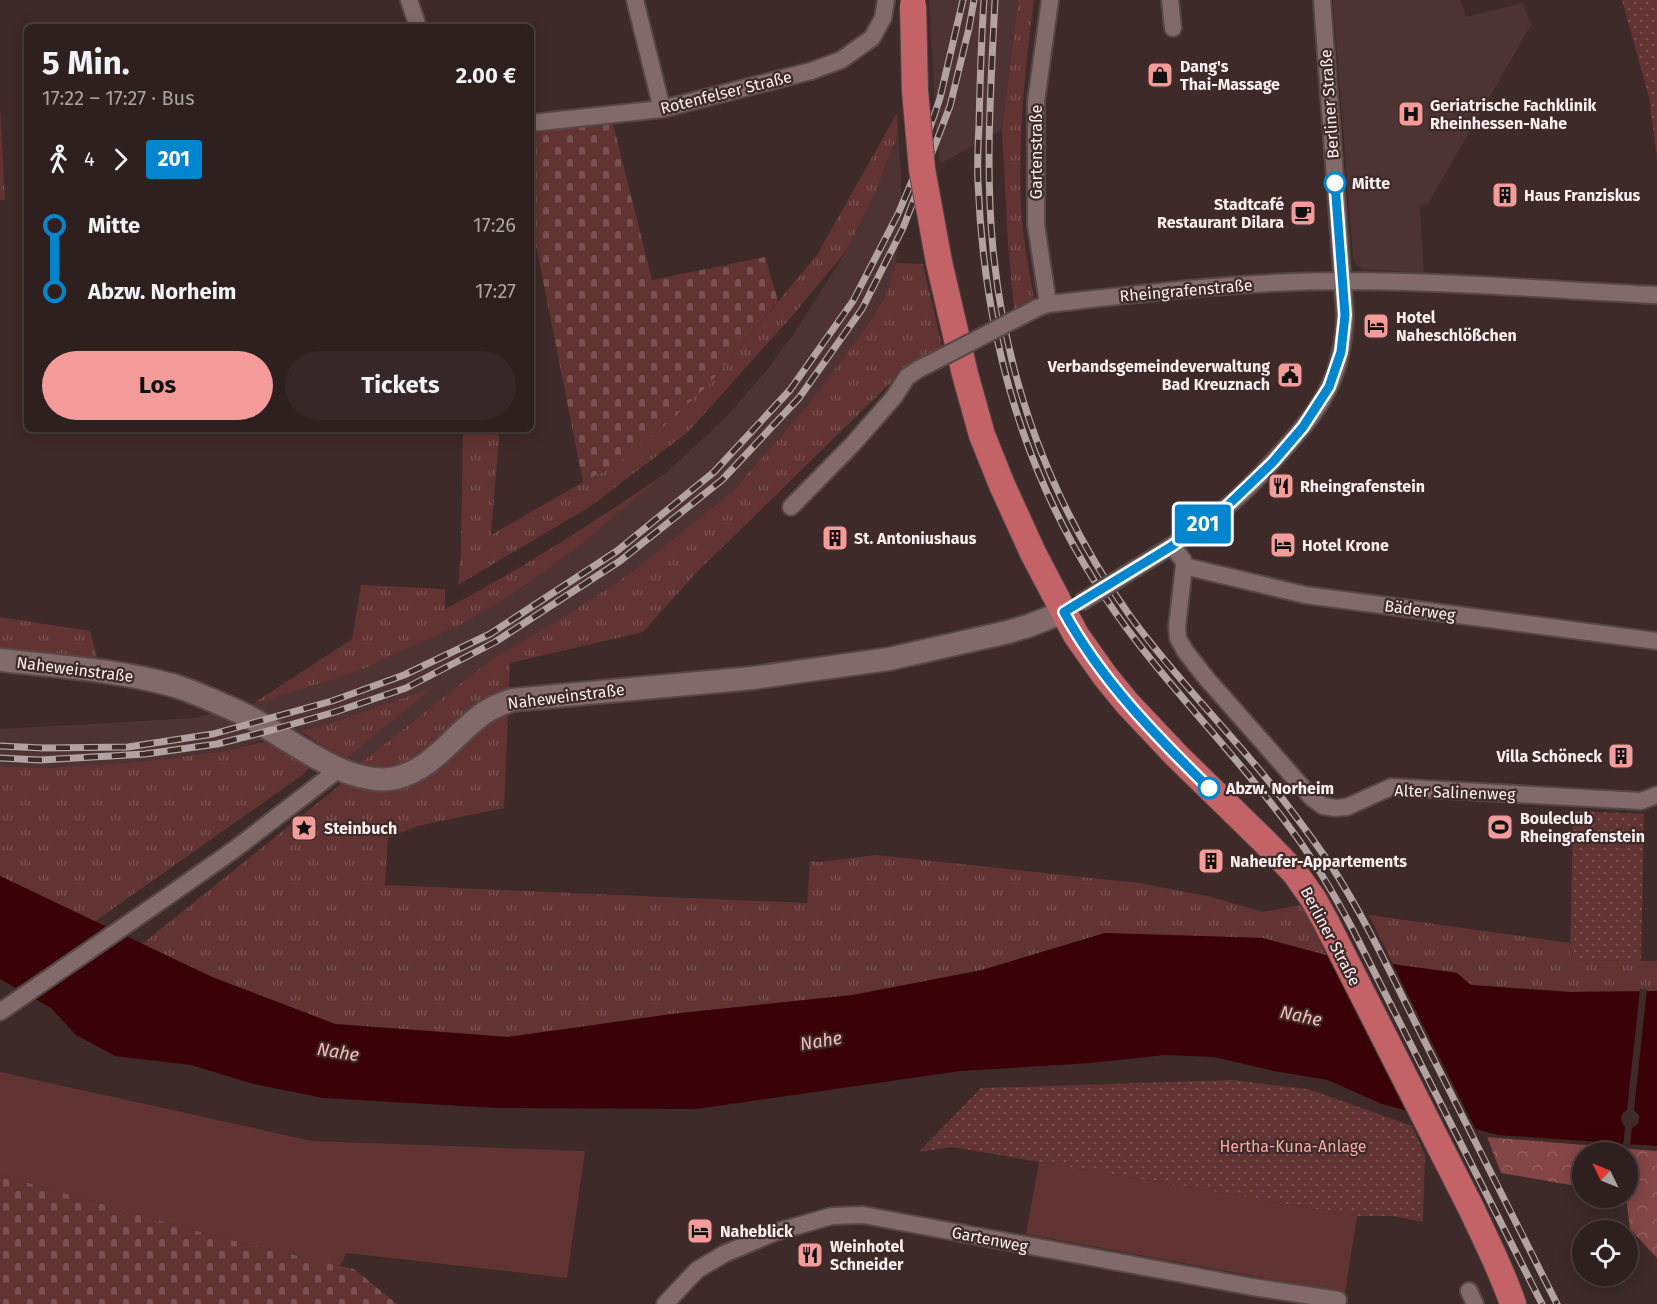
<!DOCTYPE html>
<html lang="de">
<head>
<meta charset="utf-8">
<style>
  :root { --surface:#2e201f; --page:#362828; --text:#f1f3f6; --muted:#a7a3a4; --line:#493e3d; --accent:#f59b9a }
  body { margin:0; font-family:"Fira Sans",sans-serif; background:var(--page); color:var(--text); height:100vh; display:flex; flex-direction:column; font-size:22px; white-space:nowrap }
  * { box-sizing:border-box; margin:0 }
  p { font-size:20px; color:var(--muted) }
  .icon { flex:none; width:33px; height:33px; fill:none; stroke:currentColor; stroke-width:2; stroke-linecap:round; stroke-linejoin:round }
  .map { position:relative; flex:1; overflow:hidden }
  .drawer { position:absolute; left:24px; top:24px; width:510px; height:408px; display:flex; flex-direction:column; background:var(--surface); border-radius:9px; box-shadow:0 3px 15px #0003,0 0 0 2px var(--line) }
  .drawer>* { flex:none }
  .badge { padding:0 12px; border-radius:4px; font-size:21px; line-height:39px }
  .needle { width:39px; rotate:313deg }
  .fabs { position:absolute; left:1572px; top:1142px; display:grid; gap:12px }
  .fabs a { display:grid; place-items:center; width:66px; height:66px; border-radius:50%; background:var(--surface); box-shadow:0 3px 15px #0003,0 0 0 2px var(--line); font-size:30px }
  .map>.badge { position:absolute; translate:-50% -50%; box-shadow:0 0 0 3px #fff }
  .legs { display:flex; align-items:center; gap:9px; height:66px; padding:0 18px; font-size:20px }
  .legs p { margin-inline-start:auto }
  .head { display:flex; align-items:center; justify-content:space-between; height:102px; padding:0 18px }
  h1 { font-size:33px; font-weight:700; line-height:45px }
  .cta { display:flex; gap:12px; margin-top:auto; padding:12px 18px }
  .cta a { flex:1; height:69px; border-radius:36px; background:var(--accent); color:#111; font-size:24px; font-weight:700; line-height:69px; text-align:center }
  .cta a+a { background:var(--page); color:var(--text) }
  ul { padding:0 18px; list-style:none }
  li { display:flex; align-items:center; gap:21px; height:66px; font-size:22px }
  li i { display:grid; place-items:center; width:9px; height:100%; margin:0 8px; background:currentColor }
  li i::after { content:''; width:15px; height:15px; margin:-8px; border:4px solid; border-radius:50%; background:var(--surface) }
  li p { margin-inline-start:auto }
  li:first-child i { background:linear-gradient(#0000 50%,currentColor 0) }
  li:last-child i { background:linear-gradient(currentColor 50%,#0000 0) }
  .map>svg:first-child { display:block }
  .built { fill:#4d3333 }
  .grass { fill:url(#grass-tufts) }
  .forest { fill:url(#forest-crowns) }
  .cemetery { fill:url(#cemetery-stones) }
  .park { fill:url(#park-dots) }
  .garden { fill:#623333 }
  .water { fill:#3a0109 }
  .pier { fill:#3d2a29 }
  .lines { fill:none; stroke-linecap:round; stroke-linejoin:round }
  .minor-casing { stroke:#574747; stroke-width:20 }
  .secondary-casing { stroke:#574747; stroke-width:26 }
  .primary-casing { stroke:#574747; stroke-width:28 }
  .minor { stroke:#816a69; stroke-width:16 }
  .secondary { stroke:#816a69; stroke-width:22 }
  .primary { stroke:#c36368; stroke-width:26 }
  .rail-casing { stroke:#b2a2a2; stroke-width:7 }
  .rail { stroke:#3d2a29; stroke-width:4.5; stroke-dasharray:14; stroke-linecap:butt }
  .minor-bridge-casing { stroke:#574747; stroke-width:20; stroke-linecap:butt }
  .primary-bridge-casing { stroke:#574747; stroke-width:28; stroke-linecap:butt }
  .minor-bridge { stroke:#816a69; stroke-width:16 }
  .primary-bridge { stroke:#c36368; stroke-width:26 }
  .line-1-casing { stroke:#fff; stroke-width:14 }
  .line-1 { stroke:#0086ce; stroke-width:9 }
  .stop-1-dot { fill:#fff; stroke:#0086ce; stroke-width:3 }
  .labels { text-anchor:middle; stroke-width:4.5; stroke-linejoin:round; paint-order:stroke }
  .poi-label { font-size:16px; font-weight:bold; fill:#fceeee; stroke:#3d2a29; text-anchor:start }
  .street-label { font-size:16px; fill:#fceeee; stroke:#3d2a29 }
  .stop-label { font-size:16px; font-weight:bold; fill:#fceeee; stroke:#3d2a29; text-anchor:start }
  .park-label { font-size:16px; fill:#f7a9a8; stroke:#3d2a29 }
  .water-label { font-size:18px; font-style:italic; fill:#f8bcbb; stroke:#3d2a29 }
</style>
</head>
<body>
<div class="map">
<svg width="1657" height="1304" viewBox="0 0 1657 1304">
  <defs>
    <pattern id="grass-tufts" width="24" height="20" patternUnits="userSpaceOnUse" patternTransform="scale(1.5)"><rect width="24" height="20" fill="#623333"/><path d="M3 7l-1-3M5 7V3M7 7l1-3M15 17l-1-3M17 17v-4M19 17l1-3" fill="none" stroke="#795151"/></pattern>
    <pattern id="forest-crowns" width="20" height="18" patternUnits="userSpaceOnUse" patternTransform="scale(1.5)"><rect width="20" height="18" fill="#844546"/><path d="M2 6a3 3 0 1 1 6 0M12 15a3 3 0 1 1 6 0" fill="none" stroke="#966061"/></pattern>
    <pattern id="cemetery-stones" width="16" height="16" patternUnits="userSpaceOnUse" patternTransform="scale(1.5)"><rect width="16" height="16" fill="#623333"/><path d="M2 7V4a2 2 0 0 1 4 0v3zM10 15v-3a2 2 0 0 1 4 0v3z" fill="#795151"/></pattern>
    <pattern id="park-dots" width="8" height="8" patternUnits="userSpaceOnUse" patternTransform="scale(1.5)"><rect width="8" height="8" fill="#623333"/><path d="M2 2h.1M6 6h.1" fill="none" stroke="#795151" stroke-width="1.8" stroke-linecap="round"/></pattern>
  </defs>
  <rect width="100%" height="100%" fill="#3d2a29"/>
  <path class="built" d="M929 0H1018L1002 130 940 164 936 127Z
    M1333 0H1461L1466 17 1523 3 1531 25 1428 204 1420 205 1424 273 1362 269 1357 266 1353 259Z
    M898 133 901 174V219L896 263 885 297 865 329 808 405 732 492 632 572 570 613 489 661 357 766 345 760 430 689 334 722 224 751 150 761 45 768 0 766V729L193 718 251 705 354 673 464 623 511 595 573 551 666 473 727 416 766 371 795 332 847 250 877 189Z"/>
  <path class="grass" d="M1018 0H1034C1025 67 1018 138 1021 206 1023 238 1028 269 1035 301L1014 310 1008 243 1002 130Z
    M0 107 5 200H0Z
    M897 113 898 133 877 189 847 250 793 315 688 432 591 506 458 585 461 553 463 429H498L499 438 491 535 583 482 614 466 709 384 817 255Z
    M896 263 923 264 942 346 908 366 694 575 643 632 510 663 504 808 418 826 388 838 385 885 807 903 810 861 820 862 876 855 1139 883 1211 897 1263 912 1300 905 1309 917 1326 955 1263 938 1105 933 982 970 853 995 672 1014 508 1037 335 1024 212 977 142 944 340 785 357 766 489 661 570 613 632 572 732 492 808 405 865 329 885 297Z
    M666 473 573 551 511 595 464 623 354 673 251 705 352 639 361 585 445 589V609C522 569 594 522 666 473Z
    M0 617 90 631 98 661 0 652Z
    M432 688 345 760 300 731 334 722Z
    M267 741 311 765 304 774 94 922 0 876V766L45 768 150 761 224 751Z
    M1369 915 1570 943V960L1657 961V991L1570 992 1471 985 1457 973 1393 964Z"/>
  <path class="forest" d="M1487 1137 1657 1151V1258L1630 1229 1626 1197H1628V1152H1582V1187L1501 1173Z"/>
  <path class="cemetery" d="M612 120 652 280 765 257 778 301 709 384 661 429 614 466 583 482 531 220V132Z
    M0 1175 219 1237 354 1269 397 1304H0Z"/>
  <path class="park" d="M1622 0H1657V159L1649 97Z
    M1573 811 1644 814 1641 961 1570 960Z
    M1232 1080 1308 1089 1412 1126 1425 1155 1423 1222 1393 1216H1357L952 1147 919 1152 981 1088Z"/>
  <path class="garden" d="M0 1072 312 1141 585 1151 567 1278 347 1253 340 1266 219 1237 0 1175Z
    M1039 1162 1357 1216 1345 1293 1026 1234Z"/>
  <path class="water" d="M0 876 212 977 335 1024 508 1037 672 1014 853 995 982 970 1105 933 1263 938 1326 955 1457 973 1471 985 1570 992 1657 991V1146L1498 1135 1382 1104 1328 1080 1274 1071 1214 1057 1165 1055 1090 1063 960 1071 696 1109 497 1108 324 1098 254 1084 191 1065 115 1056 76 1035 51 1008 0 979Z"/>
  <path class="pier" d="M108 925 130 935 33 1001 13 990Z
    M1325 951 1391 961 1477 1132 1407 1114Z
    M1640 989H1647L1634 1110 1639 1115V1119L1638 1124 1632 1128 1630 1147H1623L1625 1127 1622 1123 1621 1117 1623 1113 1627 1110Z"/>
  <g class="lines">
    <g class="minor-casing">
      <path id="minor" d="M409 0 418 27
        M635 0 662 109
        M1170 0 1173 28
        M531 123 662 109 811 71 841 60 872 38 883 18 886 0
        M1048 304 1036 225V102L1050 0
        M1037 308 1048 304C1146 293 1244 281 1343 281 1448 281 1553 290 1657 295
        M791 507 852 445 894 397 907 377 919 369 931 363
        M1172 546 1183 560 1184 566 1177 627 1178 638 1185 651 1207 679 1312 798 1323 806 1335 808 1347 807 1391 787 1641 801 1657 795
        M1184 566 1305 595 1657 641
        M1136 568C1166 550 1196 531 1224 509 1249 489 1271 464 1292 440 1306 424 1320 406 1329 387 1340 365 1344 340 1345 315L1322 0
        M0 1012 171 894 235 849 339 769
        M1469 1291 1475 1304
        M665 1304 697 1270 724 1254 776 1232 832 1216 863 1215 1253 1287 1338 1300"/>
    </g>
    <g class="secondary-casing">
      <path id="secondary" d="M0 660C57 666 116 670 172 685 195 692 217 702 239 712 284 733 345 789 396 778 434 769 456 731 487 711 495 706 504 703 512 700L753 678 889 659 1008 632 1028 626 1064 612"/>
    </g>
    <g class="primary-casing">
      <path id="primary" d="M939 262 965 374 982 435 1002 485 1033 553 1076 635 1105 676 1127 703 1176 755 1265 842 1295 873 1314 900 1326 922 1471 1208C1486 1240 1502 1271 1513 1304"/>
    </g>
    <use href="#minor" class="minor"/>
    <use href="#secondary" class="secondary"/>
    <use href="#primary" class="primary"/>
    <g class="rail-casing">
      <path id="rail" d="M984 0C981 42 980 83 979 125 978 144 977 163 978 182 985 355 1033 510 1141 647 1190 710 1246 767 1293 832 1316 863 1335 896 1353 930L1542 1304
        M995 0C991 83 985 167 993 249 1006 383 1052 506 1130 616 1173 675 1225 727 1271 784 1292 811 1313 839 1332 867 1368 923 1395 983 1425 1042 1469 1129 1513 1216 1557 1304
        M0 746 43 748 128 747 213 734 332 701 404 675 490 634 617 551 714 472 790 390 853 301 898 214 912 181 940 98 963 0
        M0 758 40 760 145 754 217 744 272 730 335 712 406 688 495 642 620 561 722 480 799 398 862 309 903 228 950 106 969 28 974 0"/>
    </g>
    <use href="#rail" class="rail"/>
    <g class="minor-bridge-casing">
      <path id="minor-bridge" d="M931 363 1037 308
        M1080 603 1136 568"/>
    </g>
    <g class="primary-bridge-casing">
      <path id="primary-bridge" d="M913 5 915 91 922 169 939 262"/>
    </g>
    <use href="#minor-bridge" class="minor-bridge"/>
    <use href="#primary-bridge" class="primary-bridge"/>
  </g>
  <g class="lines">
    <g class="line-1-casing">
      <path id="line-1" d="M1209 788C1154 734 1101 680 1064 612L1172 546 1201 525 1225 508 1273 462 1303 427 1329 387 1341 352 1345 315 1335 183"/>
    </g>
    <use href="#line-1" class="line-1"/>
  </g>
  <defs>
    <g id="shop-square" transform="scale(1.35)"><rect x="-9" y="-9" width="18" height="18" rx="4" fill="#f59b9a" stroke="#3d2a29"/><path d="M-5-2.5h2.3a2.7 3.5 0 0 1 5.4 0H5L5.5 6h-11ZM-1.5-2.5h3a1.5 2.3 0 0 0-3 0Z" fill="#111"/></g>
    <g id="hospital-square" transform="scale(1.35)"><rect x="-9" y="-9" width="18" height="18" rx="4" fill="#f59b9a" stroke="#3d2a29"/><path d="M-5-5h3v3.5h4V-5h3V5h-3V1.5h-4V5h-3Z" fill="#111"/></g>
    <g id="building-square" transform="scale(1.35)"><rect x="-9" y="-9" width="18" height="18" rx="4" fill="#f59b9a" stroke="#3d2a29"/><path d="M-4-6H4V6H1V3H-1V6H-4ZM-2.5-4.3h1.7v1.8h-1.7ZM.8-4.3h1.7v1.8H.8ZM-2.5-1h1.7V.8h-1.7ZM.8-1h1.7V.8H.8Z" fill="#111"/></g>
    <g id="cafe-square" transform="scale(1.35)"><rect x="-9" y="-9" width="18" height="18" rx="4" fill="#f59b9a" stroke="#3d2a29"/><path d="M-5.5-4.5H6V0H3Q3 3.5 0 3.5H-2.5Q-5.5 3.5-5.5 0ZM3-3.2v2h1.7v-2ZM-6 4.5H4V6H-6Z" fill="#111"/></g>
    <g id="hotel-square" transform="scale(1.35)"><rect x="-9" y="-9" width="18" height="18" rx="4" fill="#f59b9a" stroke="#3d2a29"/><path d="M-6-4.5h1.5V1H6V5H4.5V3h-9V5H-6ZM-4 0a1.8 1.8 0 1 1 3.6 0ZM.5 0V-2.5h3Q6-2.5 6 0Z" fill="#111"/></g>
    <g id="civic-square" transform="scale(1.35)"><rect x="-9" y="-9" width="18" height="18" rx="4" fill="#f59b9a" stroke="#3d2a29"/><path d="M-.6-6.5H3V-4.5H.6V-3L4-1V1h2V6H-6V1h2V-1L-.6-3ZM-1.2 2.5V6h2.4V2.5Z" fill="#111"/></g>
    <g id="restaurant-square" transform="scale(1.35)"><rect x="-9" y="-9" width="18" height="18" rx="4" fill="#f59b9a" stroke="#3d2a29"/><path d="M-5-6h1v4h1v-4h1v4h1v-4h1v5L-1.5 .5V6h-2V.5L-5-1ZM5-6V6H3V1.5H1.5Q1.5-4 5-6Z" fill="#111"/></g>
    <g id="stadium-square" transform="scale(1.35)"><rect x="-9" y="-9" width="18" height="18" rx="4" fill="#f59b9a" stroke="#3d2a29"/><path d="M0-5a6.5 5 0 1 0 0 10a6.5 5 0 1 0 0-10ZM-3.5-1.8h7v3.6h-7Z" fill="#111"/></g>
    <g id="sight-square" transform="scale(1.35)"><rect x="-9" y="-9" width="18" height="18" rx="4" fill="#f59b9a" stroke="#3d2a29"/><path d="M0-6L1.8-2.2L6-1.7L2.9 1.2L3.7 5.4L0 3.3L-3.7 5.4L-2.9 1.2L-6-1.7L-1.8-2.2Z" fill="#111"/></g>
  </defs>
  <g fill-rule="evenodd">
    <use href="#shop-square" x="1160" y="75"/>
    <use href="#hospital-square" x="1411" y="114"/>
    <use href="#building-square" x="1505" y="195"/>
    <use href="#cafe-square" x="1303" y="213"/>
    <use href="#hotel-square" x="1376" y="326"/>
    <use href="#civic-square" x="1290" y="375"/>
    <use href="#restaurant-square" x="1281" y="486"/>
    <use href="#building-square" x="835" y="538"/>
    <use href="#hotel-square" x="1283" y="545"/>
    <use href="#building-square" x="1621" y="756"/>
    <use href="#stadium-square" x="1500" y="827"/>
    <use href="#sight-square" x="304" y="828"/>
    <use href="#building-square" x="1211" y="861"/>
    <use href="#hotel-square" x="700" y="1231"/>
    <use href="#restaurant-square" x="810" y="1255"/>
  </g>
  <g class="stop-1-dot">
    <circle cx="1335" cy="183" r="10"/>
    <circle cx="1209" cy="788" r="10"/>
  </g>
  <g class="labels">
    <g class="poi-label">
      <text x="1180" y="72">Dang's<tspan x="1180" dy="18">Thai-Massage</tspan></text>
      <text x="1430" y="111">Geriatrische Fachklinik<tspan x="1430" dy="18">Rheinhessen-Nahe</tspan></text>
      <text x="1524" y="201">Haus Franziskus</text>
      <text x="1284" y="210" text-anchor="end">Stadtcafé<tspan x="1284" dy="18">Restaurant Dilara</tspan></text>
      <text x="1396" y="323">Hotel<tspan x="1396" dy="18">Naheschlößchen</tspan></text>
      <text x="1270" y="372" text-anchor="end">Verbandsgemeindeverwaltung<tspan x="1270" dy="18">Bad Kreuznach</tspan></text>
      <text x="1300" y="492">Rheingrafenstein</text>
      <text x="854" y="544">St. Antoniushaus</text>
      <text x="1302" y="551">Hotel Krone</text>
      <text x="1602" y="762" text-anchor="end">Villa Schöneck</text>
      <text x="1520" y="824">Bouleclub<tspan x="1520" dy="18">Rheingrafenstein</tspan></text>
      <text x="324" y="834">Steinbuch</text>
      <text x="1230" y="867">Naheufer-Appartements</text>
      <text x="720" y="1237">Naheblick</text>
      <text x="830" y="1252">Weinhotel<tspan x="830" dy="18">Schneider</tspan></text>
    </g>
    <g class="street-label">
      <text transform="translate(726 92) rotate(-14)" y="6">Rotenfelser Straße</text>
      <text transform="translate(1329 104) rotate(-94)" y="6">Berliner Straße</text>
      <text transform="translate(1036 152) rotate(-90)" y="6">Gartenstraße</text>
      <text transform="translate(1186 290) rotate(-5)" y="6">Rheingrafenstraße</text>
      <text transform="translate(1420 610) rotate(8)" y="6">Bäderweg</text>
      <text transform="translate(75 669) rotate(7)" y="6">Naheweinstraße</text>
      <text transform="translate(566 696) rotate(-7)" y="6">Naheweinstraße</text>
      <text transform="translate(1455 792) rotate(2)" y="6">Alter Salinenweg</text>
      <text transform="translate(1331 936) rotate(62)" y="6">Berliner Straße</text>
      <text transform="translate(990 1239) rotate(11)" y="6">Gartenweg</text>
    </g>
    <g class="stop-label">
      <text x="1352" y="189">Mitte</text>
      <text x="1226" y="794">Abzw. Norheim</text>
    </g>
    <g class="park-label">
      <text x="1293" y="1152">Hertha-Kuna-Anlage</text>
    </g>
    <g class="water-label">
      <text transform="translate(1301 1016) rotate(12)" y="6">Nahe</text>
      <text transform="translate(821 1041) rotate(-9)" y="6">Nahe</text>
      <text transform="translate(338 1052) rotate(9)" y="6">Nahe</text>
    </g>
  </g>
</svg>
<div class="fabs">
<a><svg class="needle" viewBox="-14 -14 28 28"><path d="M0-13l5 13h-10z" fill="#e53935"/><path d="M0 13l5-13h-10z" fill="#a7a3a4"/></svg></a>
<a><svg class="icon" aria-label="locate" viewBox="0 0 24 24"><circle cx="12" cy="12" r="6"/><path d="M12 2v4M12 18v4M2 12h4M18 12h4"/></svg></a>
</div>
<b class="badge" style="left:1203px;top:524px;background:#0086ce;color:#fff">201</b>
<section class="drawer">
<div class="head"><div><h1>5 Min.</h1><p>17:22 – 17:27 · Bus</p></div><b>2.00 €</b></div>
<div class="legs"><svg class="icon" aria-label="walk" viewBox="0 0 24 24"><circle cx="13" cy="4" r="2"/><path d="M13 8l-2 6 4 7M11 14l-3 7M7 12l3-4h3l4 4"/></svg>4<svg class="icon" aria-label="forward" viewBox="0 0 24 24"><path d="M9 5l7 7-7 7"/></svg><b class="badge" style="background:#0086ce;color:#fff">201</b></div>
<ul>
<li><i style="color:#0086ce"></i><b>Mitte</b><p>17:26</p></li>
<li><i style="color:#0086ce"></i><b>Abzw. Norheim</b><p>17:27</p></li>
</ul>
<div class="cta"><a>Los</a><a>Tickets</a></div>
</section>
</div>
</body>
</html>
